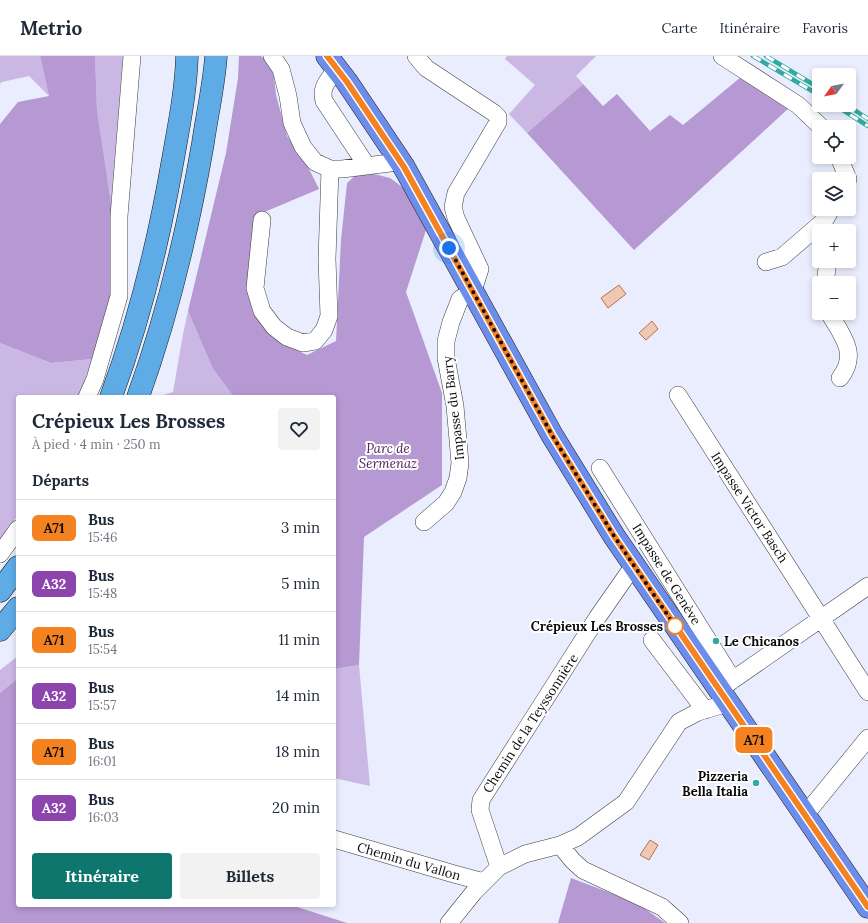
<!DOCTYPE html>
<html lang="fr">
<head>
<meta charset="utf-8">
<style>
  :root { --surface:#fff; --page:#f2f2f3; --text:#1f2937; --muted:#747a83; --line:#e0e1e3; --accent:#0f766e }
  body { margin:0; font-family:Lora,serif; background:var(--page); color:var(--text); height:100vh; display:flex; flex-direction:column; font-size:15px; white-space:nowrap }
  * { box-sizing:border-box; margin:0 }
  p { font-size:13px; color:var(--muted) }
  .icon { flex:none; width:22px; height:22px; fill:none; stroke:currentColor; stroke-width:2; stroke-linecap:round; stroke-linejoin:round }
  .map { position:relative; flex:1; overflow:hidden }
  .panel { position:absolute; left:16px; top:339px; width:320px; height:512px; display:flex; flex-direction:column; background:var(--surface); border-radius:4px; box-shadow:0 2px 6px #0003 }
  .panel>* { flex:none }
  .badge { padding:0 8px; border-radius:6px; font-size:14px; line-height:26px }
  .needle { width:26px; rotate:237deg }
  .fabs { position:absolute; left:812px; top:12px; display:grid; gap:8px }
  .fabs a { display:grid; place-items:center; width:44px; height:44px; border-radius:4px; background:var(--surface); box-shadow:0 2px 6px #0003; font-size:20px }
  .you { position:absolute; width:20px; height:20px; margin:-10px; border:3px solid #fff; border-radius:50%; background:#1a73e8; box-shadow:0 0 0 6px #1a73e833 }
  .map>.badge { position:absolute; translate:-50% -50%; box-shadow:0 0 0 2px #fff }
  h2 { padding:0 16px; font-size:15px; line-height:36px }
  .round { display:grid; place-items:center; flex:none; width:42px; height:42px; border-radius:4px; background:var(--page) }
  .summary { display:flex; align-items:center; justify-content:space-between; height:68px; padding:0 16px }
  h1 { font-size:19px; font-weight:700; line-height:30px }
  .button { display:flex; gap:8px; margin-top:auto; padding:8px 16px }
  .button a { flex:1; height:46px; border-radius:4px; background:var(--accent); color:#fff; font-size:16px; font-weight:700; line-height:46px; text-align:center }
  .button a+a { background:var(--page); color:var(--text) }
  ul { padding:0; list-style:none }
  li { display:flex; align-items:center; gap:12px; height:56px; padding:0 16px; border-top:1px solid var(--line) }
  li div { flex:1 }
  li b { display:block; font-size:15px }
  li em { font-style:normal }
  li .badge { min-width:44px; font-weight:700; text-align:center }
  header { display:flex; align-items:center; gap:24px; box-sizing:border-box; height:56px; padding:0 20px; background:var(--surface); border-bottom:1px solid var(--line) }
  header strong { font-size:19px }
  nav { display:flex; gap:22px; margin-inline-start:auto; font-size:14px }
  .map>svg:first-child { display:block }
  .green { fill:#cbb7e3 }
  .forest { fill:#b698d2 }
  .water { fill:#efc8b3; stroke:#be7042 }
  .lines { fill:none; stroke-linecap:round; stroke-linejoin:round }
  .minor-casing { stroke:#3d3d3d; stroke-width:18 }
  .major-casing { stroke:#1b1b1b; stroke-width:23 }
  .highway-casing { stroke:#1b1b1b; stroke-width:23 }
  .minor { stroke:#fff; stroke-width:17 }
  .major { stroke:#6c8dea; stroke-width:22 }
  .highway { stroke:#5fabe5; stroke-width:22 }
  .rail-casing { stroke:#32aaa2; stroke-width:4.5 }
  .rail { stroke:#fff; stroke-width:3; stroke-dasharray:9; stroke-linecap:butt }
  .line-casing { stroke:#fff; stroke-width:9 }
  .line { stroke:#f58220; stroke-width:6 }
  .walk { stroke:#0a0a0a; stroke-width:4; stroke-dasharray:0 7.2 }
  .stop-dot { fill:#fff; stroke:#f58220; stroke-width:2 }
  .poi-dot { fill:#32aaa2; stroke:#fff; stroke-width:1.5 }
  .labels { text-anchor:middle; stroke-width:4; stroke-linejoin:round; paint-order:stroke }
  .street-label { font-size:13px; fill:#0a0a0a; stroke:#fff }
  .park-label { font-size:13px; font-style:italic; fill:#4d2259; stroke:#fff }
  .stop-label { font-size:13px; font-weight:bold; fill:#0a0a0a; stroke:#fff; text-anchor:end }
  .poi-label { font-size:13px; font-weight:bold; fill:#0a0a0a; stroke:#fff; text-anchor:start }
</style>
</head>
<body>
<header>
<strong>Metrio</strong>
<nav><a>Carte</a><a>Itinéraire</a><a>Favoris</a></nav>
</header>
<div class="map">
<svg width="868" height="867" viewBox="0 0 868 867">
  <rect width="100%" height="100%" fill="#e9edfd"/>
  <path class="green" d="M0 0H40L49 40 29 20 2 26 0 28Z
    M95 0H123L111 147 97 54Z
    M507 0H596L576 20 583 28 527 77 509 58 535 29 505 3Z
    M188 255 213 313 234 341H157L173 336 183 278Z
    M0 287 51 307 92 303 79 341H18V459L0 486Z
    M18 600V622L0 637V614Z
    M359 609 370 730 334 722V613Z"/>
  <path class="forest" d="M40 0H95L97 54 111 147 113 230 92 303 51 307 0 287V68L18 46 49 40Z
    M239 0H261L273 11 276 39 287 80 306 107 319 133 255 160 252 249 278 285 307 299 336 285 341 184 347 127 357 118 366 116 390 122 397 127 403 132 426 174 406 236 442 337V429L364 481 359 609 334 613V341H234L213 313 188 255 226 97 238 22Z
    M741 21 789 52 634 194 527 77 583 28 603 50 617 38 650 75 670 59 683 69Z
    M18 622V849H291L347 867H0V637Z
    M571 822 637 847 665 867H558Z"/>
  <path class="water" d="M619 229 626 238 608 252 601 242Z
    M652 265 658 273 646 284 639 277Z
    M650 784 658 789 649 804 640 799Z"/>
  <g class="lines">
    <g class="minor-casing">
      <path id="minor" d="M272 0 281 13 288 40 292 67 303 91 315 106 330 113H342L390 107 399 104
        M416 0 426 12 494 57 498 61V66L456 137 453 151 456 162 480 213 473 235 460 243 451 266 446 285V302L455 350 460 407 458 422 453 436 446 447 424 466
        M722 0 798 49 821 71
        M337 12C329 24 320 30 324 45L367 110
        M839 101 848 123
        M262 164 255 232 262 255 274 271 287 281 303 287 315 285 324 274 329 260 327 203 330 113
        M766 206 782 201 825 164 831 153
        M825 227 828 205
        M829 257C842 279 859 298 840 322
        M678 339 868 636
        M87 341 95 323 119 240V160L132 0
        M600 412 733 624
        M0 498 18 473
        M652 584 705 654
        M724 630 868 530
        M805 759 868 682
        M334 783 454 818 484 826
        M560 789 573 805 583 814 662 851 680 867
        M499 811 480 754 481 744 597 562 634 509
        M449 867 474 836 499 811 525 798 560 789 578 781 626 746 679 666 698 656 728 647"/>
    </g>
    <g class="major-casing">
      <path id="major" d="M327 0 347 26 404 111 552 379 614 480 868 851"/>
    </g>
    <g class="highway-casing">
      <path id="highway" d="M111 341C140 263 159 184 173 103 179 69 186 34 187 0
        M138 341C168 258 188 174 203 87 207 59 214 29 216 0
        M0 535 18 511
        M0 574 18 552"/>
    </g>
    <use href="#minor" class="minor"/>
    <use href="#major" class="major"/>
    <use href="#highway" class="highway"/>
    <g class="rail-casing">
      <path id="rail" d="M753 0 819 39
        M766 0 819 32
        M835 49 868 70
        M847 49 868 63"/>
    </g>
    <use href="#rail" class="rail"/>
  </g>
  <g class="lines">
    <g class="line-casing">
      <path id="line" d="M327 0 347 26 404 111 552 379 614 480 868 851"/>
    </g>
    <use href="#line" class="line"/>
    <path class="walk" d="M449 192 552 379 614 480 675 570"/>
  </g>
  <circle class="stop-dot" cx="675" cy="570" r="8"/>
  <g class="poi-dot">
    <circle cx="716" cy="585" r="4"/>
    <circle cx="756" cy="727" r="4"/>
  </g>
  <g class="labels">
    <g class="street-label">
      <text transform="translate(453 352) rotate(-97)" y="5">Impasse du Barry</text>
      <text transform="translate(750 451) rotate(57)" y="5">Impasse Victor Basch</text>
      <text transform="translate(667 518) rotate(58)" y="5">Impasse de Genève</text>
      <text transform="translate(530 667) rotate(-57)" y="5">Chemin de la Teyssonnière</text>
      <text transform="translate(409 805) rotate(16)" y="5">Chemin du Vallon</text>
    </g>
    <g class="park-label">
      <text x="388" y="397">Parc de<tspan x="388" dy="15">Sermenaz</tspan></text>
    </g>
    <g class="stop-label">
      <text x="663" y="575">Crépieux Les Brosses</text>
    </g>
    <g class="poi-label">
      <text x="724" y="590">Le Chicanos</text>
      <text x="748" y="725" text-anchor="end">Pizzeria<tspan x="748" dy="15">Bella Italia</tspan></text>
    </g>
  </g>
</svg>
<div class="fabs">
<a><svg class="needle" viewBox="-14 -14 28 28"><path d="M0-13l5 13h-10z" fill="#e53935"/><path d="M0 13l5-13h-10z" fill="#747a83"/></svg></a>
<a><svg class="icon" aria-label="locate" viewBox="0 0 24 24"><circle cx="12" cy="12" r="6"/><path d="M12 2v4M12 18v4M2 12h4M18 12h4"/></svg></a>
<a><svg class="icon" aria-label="layers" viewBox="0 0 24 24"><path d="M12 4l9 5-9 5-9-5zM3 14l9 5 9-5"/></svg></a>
<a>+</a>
<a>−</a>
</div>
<div class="you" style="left:449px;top:192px"></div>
<b class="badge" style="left:754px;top:684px;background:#f58220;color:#111">A71</b>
<section class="panel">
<div class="summary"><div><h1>Crépieux Les Brosses</h1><p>À pied · 4 min · 250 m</p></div><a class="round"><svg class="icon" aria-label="heart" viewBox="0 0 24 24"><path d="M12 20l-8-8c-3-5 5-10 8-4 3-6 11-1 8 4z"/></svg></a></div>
<h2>Départs</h2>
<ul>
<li><span class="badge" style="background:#f58220;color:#111">A71</span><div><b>Bus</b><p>15:46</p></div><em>3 min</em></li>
<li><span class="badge" style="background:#8e44ad;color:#fff">A32</span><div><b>Bus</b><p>15:48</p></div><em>5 min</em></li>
<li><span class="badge" style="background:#f58220;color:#111">A71</span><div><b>Bus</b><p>15:54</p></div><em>11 min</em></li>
<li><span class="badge" style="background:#8e44ad;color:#fff">A32</span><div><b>Bus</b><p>15:57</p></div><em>14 min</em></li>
<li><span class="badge" style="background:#f58220;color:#111">A71</span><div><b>Bus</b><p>16:01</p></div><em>18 min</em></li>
<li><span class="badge" style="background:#8e44ad;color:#fff">A32</span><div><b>Bus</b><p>16:03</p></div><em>20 min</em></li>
</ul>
<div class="button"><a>Itinéraire</a><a>Billets</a></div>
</section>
</div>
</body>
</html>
